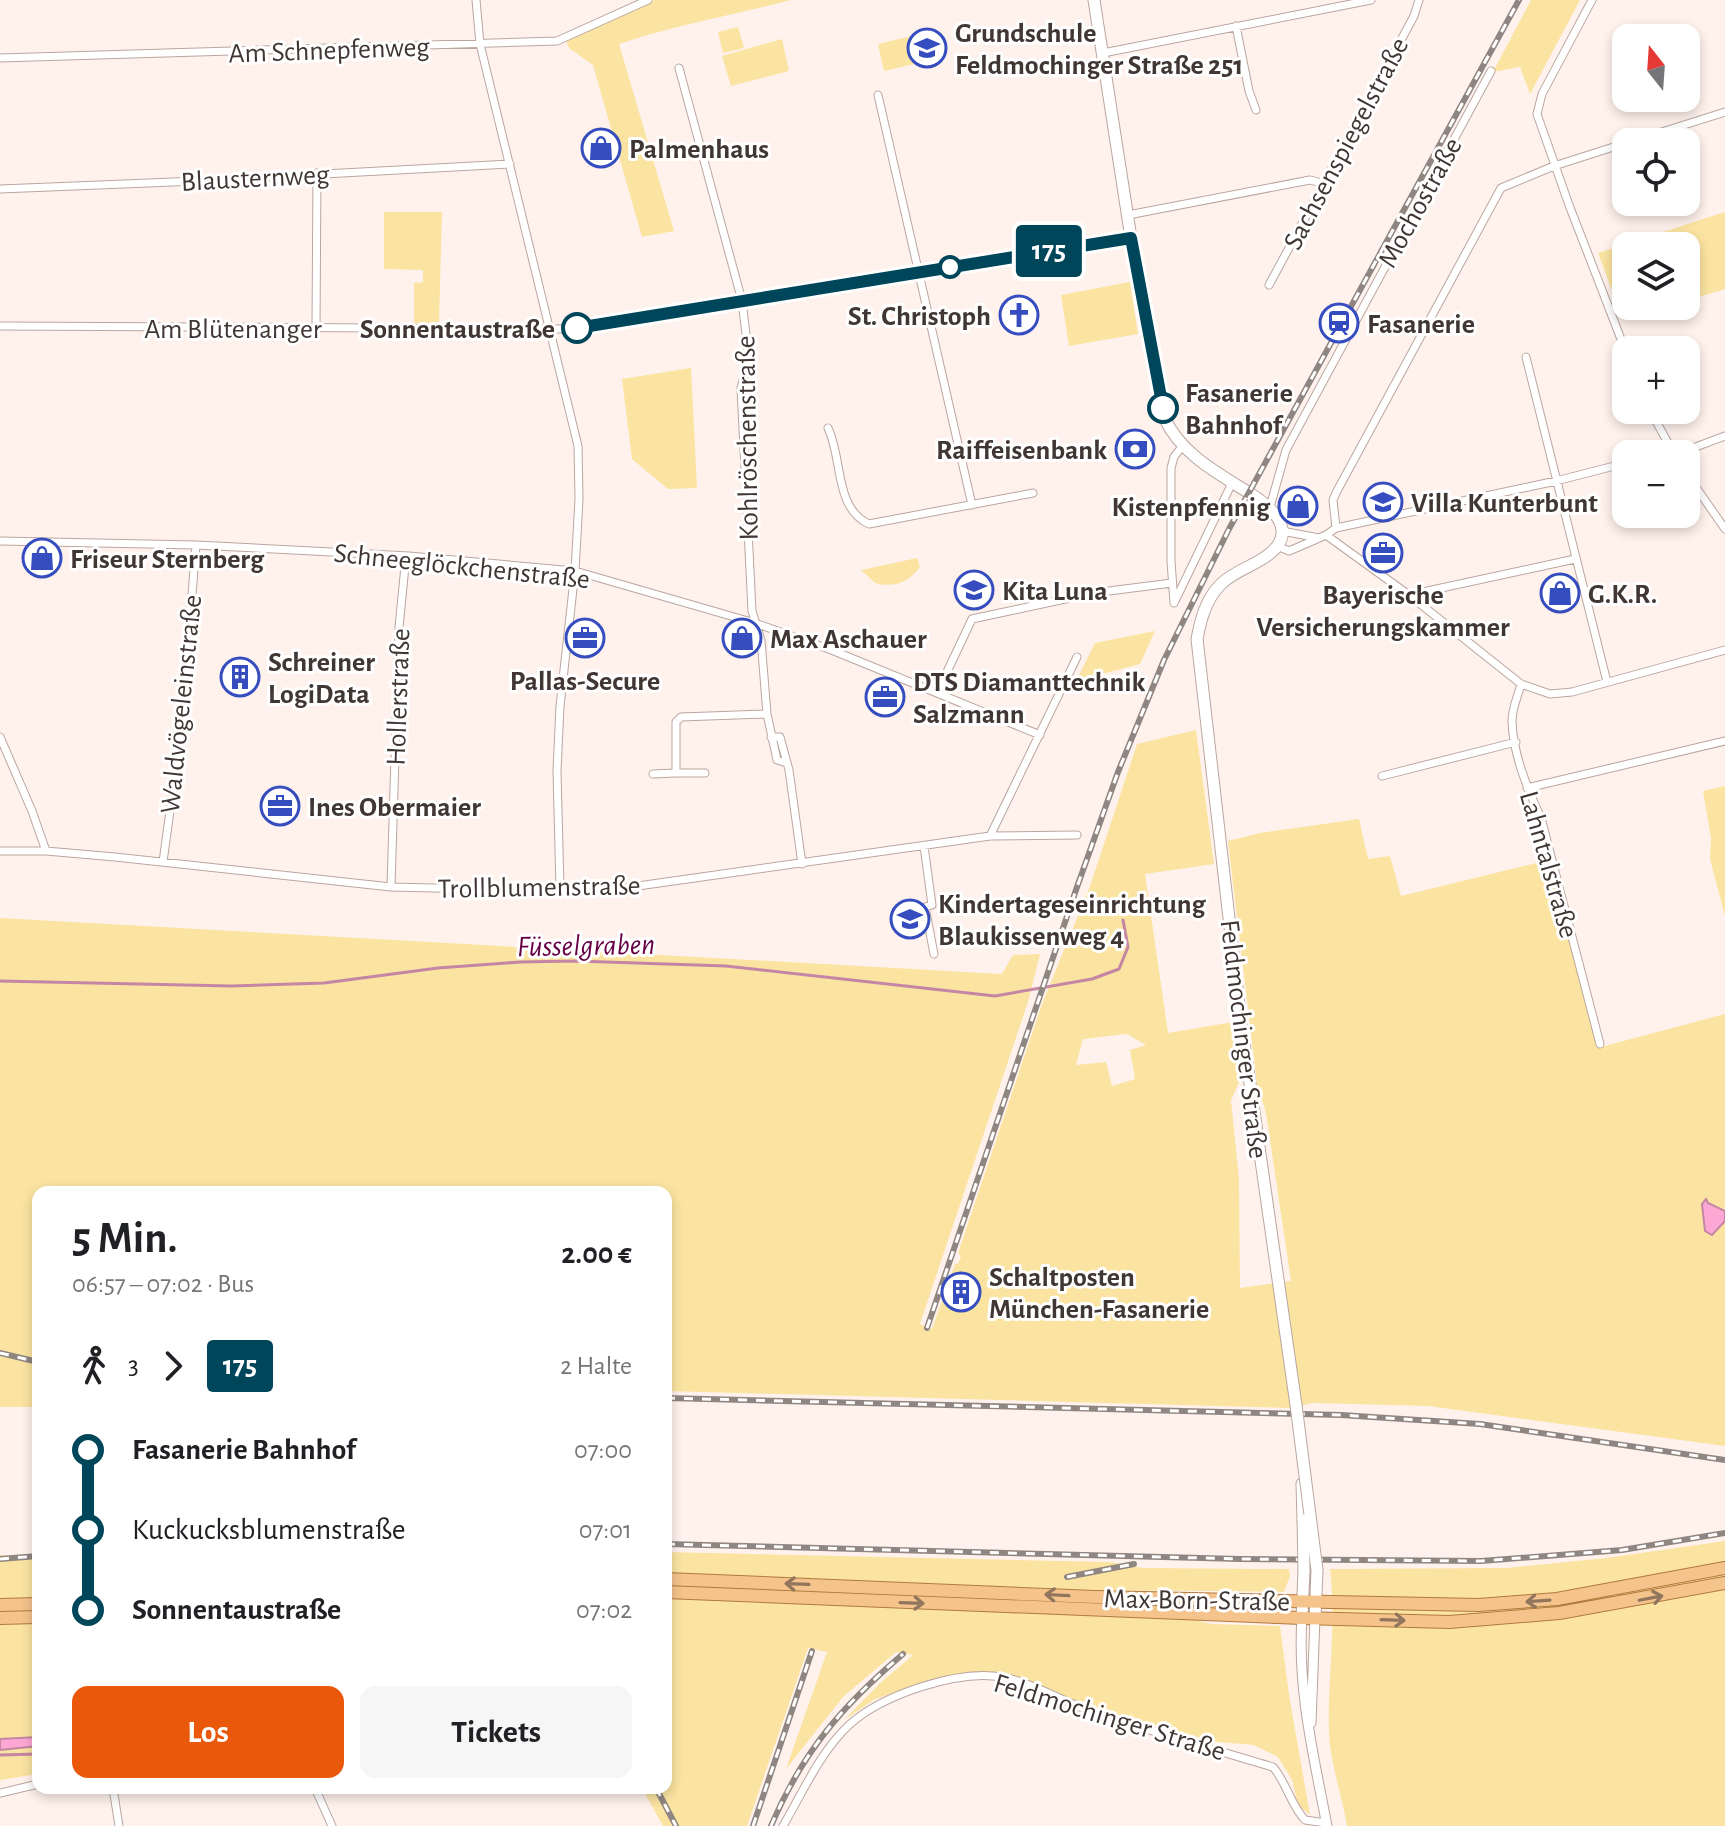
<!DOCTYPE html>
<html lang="de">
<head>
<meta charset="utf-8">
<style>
  :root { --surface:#fff; --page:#f6f6f6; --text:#202124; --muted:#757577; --accent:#ea580c }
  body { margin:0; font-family:"Alegreya Sans",sans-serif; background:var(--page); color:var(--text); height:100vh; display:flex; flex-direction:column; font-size:30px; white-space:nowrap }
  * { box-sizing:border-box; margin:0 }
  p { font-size:26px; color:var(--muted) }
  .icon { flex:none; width:44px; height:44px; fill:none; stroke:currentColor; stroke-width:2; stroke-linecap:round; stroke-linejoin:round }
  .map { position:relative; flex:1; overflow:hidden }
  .side { position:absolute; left:32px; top:1186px; width:640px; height:608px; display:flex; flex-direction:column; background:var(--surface); border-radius:16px; box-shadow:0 4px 12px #0003 }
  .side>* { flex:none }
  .badge { padding:0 16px; border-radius:6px; font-size:28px; line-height:52px }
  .needle { width:52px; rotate:343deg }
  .fabs { position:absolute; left:1612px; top:24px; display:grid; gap:16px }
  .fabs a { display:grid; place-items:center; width:88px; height:88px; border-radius:16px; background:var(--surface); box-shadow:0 4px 12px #0003; font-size:40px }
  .map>.badge { position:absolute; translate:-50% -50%; box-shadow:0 0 0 4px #fff }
  .legs { display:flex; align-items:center; gap:12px; height:88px; padding:0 40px; font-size:26px }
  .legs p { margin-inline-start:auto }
  .head { display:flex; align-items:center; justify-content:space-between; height:136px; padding:0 40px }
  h1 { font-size:44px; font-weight:700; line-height:60px }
  .action { display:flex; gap:16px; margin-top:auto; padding:16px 40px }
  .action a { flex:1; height:92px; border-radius:16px; background:var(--accent); color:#fff; font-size:32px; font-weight:700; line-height:92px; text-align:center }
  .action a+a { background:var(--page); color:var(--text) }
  ul { padding:0 40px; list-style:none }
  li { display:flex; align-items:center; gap:28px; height:80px; font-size:30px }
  li i { display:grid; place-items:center; width:12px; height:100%; margin:0 10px; background:currentColor }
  li i::after { content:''; width:20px; height:20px; margin:-10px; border:6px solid; border-radius:50%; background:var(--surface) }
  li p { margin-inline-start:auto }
  li:first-child i { background:linear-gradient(#0000 50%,currentColor 0) }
  li:last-child i { background:linear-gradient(currentColor 50%,#0000 0) }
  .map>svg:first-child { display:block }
  .green { fill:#fbe4a1; fill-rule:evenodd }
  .water { fill:#fda8d4; stroke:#c486a4; stroke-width:2 }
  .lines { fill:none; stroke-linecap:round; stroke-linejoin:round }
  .stream { stroke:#c486a4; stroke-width:3 }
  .minor-casing { stroke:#baa69f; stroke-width:9 }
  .tertiary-casing { stroke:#baa69f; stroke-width:11 }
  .secondary-casing { stroke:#baa69f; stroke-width:13 }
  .primary-casing { stroke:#b1793d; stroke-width:14 }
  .minor { stroke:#fff; stroke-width:7 }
  .tertiary { stroke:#fff; stroke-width:9 }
  .secondary { stroke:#fff; stroke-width:11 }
  .primary { stroke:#f5c48d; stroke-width:12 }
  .rail-casing { stroke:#8f8581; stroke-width:6 }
  .rail { stroke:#fff; stroke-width:3; stroke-dasharray:9; stroke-linecap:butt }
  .secondary-bridge-casing { stroke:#baa69f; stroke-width:13; stroke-linecap:butt }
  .secondary-bridge { stroke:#fff; stroke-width:11 }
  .oneway { stroke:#91765d }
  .line-1-casing { stroke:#fff; stroke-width:18 }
  .line-1 { stroke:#00465a; stroke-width:12 }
  .stop-1-dot { fill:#fff; stroke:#00465a; stroke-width:4 }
  .labels { text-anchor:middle; stroke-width:6; stroke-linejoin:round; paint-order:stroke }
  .poi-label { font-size:28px; font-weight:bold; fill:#403735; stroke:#fff; text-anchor:start }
  .street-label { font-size:28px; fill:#403735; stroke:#fff }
  .stop-label { font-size:28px; font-weight:bold; fill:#403735; stroke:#fff; text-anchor:end }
  .water-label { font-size:30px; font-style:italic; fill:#650045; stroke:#fff }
</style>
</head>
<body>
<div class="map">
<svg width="1725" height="1826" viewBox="0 0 1725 1826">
  <rect width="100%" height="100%" fill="#fff2ed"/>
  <path class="green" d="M654 0H791C733 15 675 25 619 44L674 231 642 237 593 65 569 48 566 40Z
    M1531 0H1580L1530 94 1520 67 1493 72Z
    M738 27 744 48 723 53 718 32Z
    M916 35 923 62 884 71 878 44Z
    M782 39 789 71 731 86 722 56Z
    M384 212H442L439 323H414V283L423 282V270L384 269Z
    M1725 212V289L1686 301V246H1626V306H1669L1623 320 1598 253Z
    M1130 282 1138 334 1069 346 1061 295Z
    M691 368 697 488 668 489 632 459 622 379Z
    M917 558 920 567C908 583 894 588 875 583L861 570Z
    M1155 631 1140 664 1076 681 1095 643Z
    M1196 730 1214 864 1145 874 1168 1033 1233 1022 1240 1080 1231 1100 1239 1179 1240 1288 1291 1281 1266 1113 1257 1084 1228 841 1260 833 1359 819 1368 859 1390 856 1401 896 1549 860 1597 1048 1725 1014V1446L1428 1406 1313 1403 1292 1408 666 1391V1192H38V1407H0V918L1002 974 1013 955 1040 954 1028 1002 920 1324 932 1329 955 1264H958L961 1256 958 1253 1042 1004 1090 886 1137 744ZM1127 1034 1146 1045 1130 1050 1135 1079 1112 1086 1106 1062 1076 1065 1083 1039Z
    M1725 786V916L1710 859 1711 838 1703 791Z
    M1725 1541V1826H1347C1342 1796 1331 1765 1329 1735 1327 1679 1337 1624 1330 1569L1506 1568 1606 1558Z
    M666 1552 1110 1562 1143 1568 1289 1569 1290 1576 1284 1592 1096 1590 666 1573Z
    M0 1555 38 1556V1598L0 1599Z
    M666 1598 1189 1619 1212 1624 1280 1626 1289 1695 1310 1815 1298 1805 1292 1780 1278 1757 1254 1745 1195 1740 998 1675 948 1676 875 1699 844 1720 879 1684 913 1655 896 1652 843 1697 786 1769 827 1652 808 1648 747 1826H663L642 1788H666Z
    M0 1624H38V1774L0 1780Z"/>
  <path class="water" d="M1706 1199 1708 1203 1725 1211V1221L1712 1235 1705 1231 1702 1204Z
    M38 1737V1746L0 1750V1739Z"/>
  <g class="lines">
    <path class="stream" d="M0 981 231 986 324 983 438 968 520 962 576 961 726 966 995 996 1092 979 1119 969 1128 947 1123 920
      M0 1755 38 1754"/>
    <g class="minor-casing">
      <path id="minor" d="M476 0 480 44 578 446 579 499 575 571 560 706 557 771 560 888
        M1592 0 1542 94 1537 114 1569 205 1626 352
        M1236 26 1249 91 1256 110
        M1103 53 1371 0
        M0 58 557 41 648 0
        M679 68 742 301 749 359 741 388 752 611 761 640 767 714 777 760 787 763
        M878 95 972 505
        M1630 142 1725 112
        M0 189 173 182 510 164
        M1128 215 1310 180 1322 183
        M1269 285 1414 16 1419 0
        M0 326 568 329 635 320 1131 238
        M316 328 317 173
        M1526 357 1607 682
        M1650 410 1674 454
        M828 428C843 459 834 508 869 524L1033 493
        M1677 454 1725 436
        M1686 473 1725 529
        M1270 507 1286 450 1491 71
        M1336 528 1556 481 1626 463
        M1282 531 1319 538 1326 535 1409 595 1521 684 1550 694 1572 692 1725 650
        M1326 535 1336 528 1333 500 1337 491 1501 188 1554 166 1626 143
        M0 541 196 545 409 556 575 571 755 623 829 649 1040 735
        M1277 546 1289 551 1317 539
        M1409 595 1575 559
        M1175 601 1232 483
        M1174 603 1171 561V468L1174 457 1183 445
        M1521 684C1518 696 1512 708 1512 721 1513 754 1527 788 1541 818L1600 1044
        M937 693 972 619 1093 593 1172 583
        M0 737 32 811 46 851
        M771 737H780L789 770 802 864
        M676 773H705
        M653 774 676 773V722L681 717 767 714
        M1382 776 1516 742
        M1527 788 1725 741
        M990 836 1077 657
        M924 846 932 905 925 907 934 954
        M0 851H46L115 857 391 887 522 890 631 887 990 836 1077 835
        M163 862 181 730 196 545
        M391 887 399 627 406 556
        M113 1788 119 1826
        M315 1788 332 1826
        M0 1793 38 1784
        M783 1826C803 1792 820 1752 849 1725 882 1695 958 1669 1002 1677 1032 1682 1063 1702 1093 1712 1152 1732 1213 1749 1273 1767 1287 1783 1290 1804 1305 1820L1326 1823"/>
    </g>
    <g class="tertiary-casing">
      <path id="tertiary" d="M1302 1618C1297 1689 1314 1757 1327 1826
        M1311 1723 1315 1618"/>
    </g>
    <g class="secondary-casing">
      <path id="secondary" d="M1094 0 1131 238 1165 419C1181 454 1219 474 1251 494 1273 508 1299 532 1268 555 1254 566 1234 571 1221 584 1206 599 1201 618 1197 639L1240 1014 1296 1405
        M1302 1484 1303 1520
        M1302 1618 1304 1570
        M1315 1618 1317 1570"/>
    </g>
    <g class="primary-casing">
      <path id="primary" d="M666 1579 1096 1597 1479 1605 1557 1599 1725 1568
        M666 1592 1302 1618 1449 1622 1559 1613 1725 1583
        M0 1605 38 1604
        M0 1618 38 1617"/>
    </g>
    <use href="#minor" class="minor"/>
    <use href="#tertiary" class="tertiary"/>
    <use href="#secondary" class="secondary"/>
    <use href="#primary" class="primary"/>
    <g class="rail-casing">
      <path id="rail" d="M927 1328 1077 887 1118 772 1164 660 1229 529 1519 0
        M0 1353 38 1362
        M666 1398 1341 1415 1480 1424 1725 1460
        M666 1544 1240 1559 1481 1561 1622 1550 1725 1533
        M0 1559 38 1556
        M1067 1577 1134 1564
        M656 1788 676 1826
        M753 1826 812 1651
        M771 1826C803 1751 842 1706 903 1654"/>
    </g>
    <use href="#rail" class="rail"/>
    <g class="secondary-bridge-casing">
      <path id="secondary-bridge" d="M1296 1405 1317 1570
        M1303 1520 1304 1570"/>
    </g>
    <use href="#secondary-bridge" class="secondary-bridge"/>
  </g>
  <defs><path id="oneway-shaft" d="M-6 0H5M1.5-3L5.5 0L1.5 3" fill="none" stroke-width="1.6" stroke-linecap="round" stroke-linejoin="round" transform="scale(2)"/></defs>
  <g class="oneway">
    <use href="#oneway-shaft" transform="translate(797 1584) rotate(-178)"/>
    <use href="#oneway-shaft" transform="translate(1057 1595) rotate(-177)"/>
    <use href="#oneway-shaft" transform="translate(1651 1598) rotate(-11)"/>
    <use href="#oneway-shaft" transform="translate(1538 1601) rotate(176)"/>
    <use href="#oneway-shaft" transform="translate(912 1603) rotate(2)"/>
    <use href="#oneway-shaft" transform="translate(1393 1620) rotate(2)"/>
  </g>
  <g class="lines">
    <g class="line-1-casing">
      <path id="line-1" d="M577 328 1131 238 1163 408"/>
    </g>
    <use href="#line-1" class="line-1"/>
  </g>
  <defs>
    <g id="school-ring" transform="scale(2)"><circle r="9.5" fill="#fff" stroke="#354dbf" stroke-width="1.5"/><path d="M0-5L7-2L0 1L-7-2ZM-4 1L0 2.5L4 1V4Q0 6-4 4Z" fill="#354dbf"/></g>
    <g id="shop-ring" transform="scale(2)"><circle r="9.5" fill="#fff" stroke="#354dbf" stroke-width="1.5"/><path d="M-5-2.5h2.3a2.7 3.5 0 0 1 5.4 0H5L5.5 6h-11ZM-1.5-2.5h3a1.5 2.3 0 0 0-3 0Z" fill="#354dbf"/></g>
    <g id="church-ring" transform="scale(2)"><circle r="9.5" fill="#fff" stroke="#354dbf" stroke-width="1.5"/><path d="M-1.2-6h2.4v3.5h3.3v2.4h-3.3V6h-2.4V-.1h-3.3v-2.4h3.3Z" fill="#354dbf"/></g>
    <g id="station-ring" transform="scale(2)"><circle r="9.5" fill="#fff" stroke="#354dbf" stroke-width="1.5"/><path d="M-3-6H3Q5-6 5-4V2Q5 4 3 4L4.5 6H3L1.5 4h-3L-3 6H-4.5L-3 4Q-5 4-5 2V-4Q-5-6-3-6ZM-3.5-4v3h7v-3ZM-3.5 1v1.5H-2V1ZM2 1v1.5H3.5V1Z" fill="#354dbf"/></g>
    <g id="bank-ring" transform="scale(2)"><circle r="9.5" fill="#fff" stroke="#354dbf" stroke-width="1.5"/><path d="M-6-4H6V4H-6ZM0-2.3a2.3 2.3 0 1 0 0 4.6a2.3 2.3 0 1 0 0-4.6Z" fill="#354dbf"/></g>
    <g id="office-ring" transform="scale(2)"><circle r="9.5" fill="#fff" stroke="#354dbf" stroke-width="1.5"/><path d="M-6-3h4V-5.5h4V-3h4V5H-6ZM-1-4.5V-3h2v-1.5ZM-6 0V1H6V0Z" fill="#354dbf"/></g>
    <g id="building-ring" transform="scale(2)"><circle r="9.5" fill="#fff" stroke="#354dbf" stroke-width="1.5"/><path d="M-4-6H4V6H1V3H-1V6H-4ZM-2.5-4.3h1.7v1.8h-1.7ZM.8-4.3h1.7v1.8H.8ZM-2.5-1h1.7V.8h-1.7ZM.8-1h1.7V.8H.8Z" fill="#354dbf"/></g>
  </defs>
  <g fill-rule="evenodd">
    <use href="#school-ring" x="927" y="48"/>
    <use href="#shop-ring" x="601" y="148"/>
    <use href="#church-ring" x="1019" y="315"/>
    <use href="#station-ring" x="1339" y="323"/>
    <use href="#bank-ring" x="1135" y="449"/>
    <use href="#school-ring" x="1383" y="502"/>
    <use href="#shop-ring" x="1298" y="506"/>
    <use href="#office-ring" x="1383" y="553"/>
    <use href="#shop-ring" x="42" y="558"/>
    <use href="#school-ring" x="974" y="590"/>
    <use href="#shop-ring" x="1560" y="593"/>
    <use href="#office-ring" x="585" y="638"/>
    <use href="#shop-ring" x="742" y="638"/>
    <use href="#building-ring" x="240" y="677"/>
    <use href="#office-ring" x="885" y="697"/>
    <use href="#office-ring" x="280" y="806"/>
    <use href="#school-ring" x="910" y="919"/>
    <use href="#building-ring" x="961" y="1292"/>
  </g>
  <g class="stop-1-dot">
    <circle cx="950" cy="267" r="10"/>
    <circle cx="577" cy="328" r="14"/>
    <circle cx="1163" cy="408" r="14"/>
  </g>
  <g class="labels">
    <g class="poi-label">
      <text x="955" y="42">Grundschule<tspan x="955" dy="32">Feldmochinger Straße 251</tspan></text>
      <text x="629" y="158">Palmenhaus</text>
      <text x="991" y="325" text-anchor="end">St. Christoph</text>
      <text x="1367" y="333">Fasanerie</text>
      <text x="1107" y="459" text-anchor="end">Raiffeisenbank</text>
      <text x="1411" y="512">Villa Kunterbunt</text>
      <text x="1270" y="516" text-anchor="end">Kistenpfennig</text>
      <text x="70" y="568">Friseur Sternberg</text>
      <text x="1002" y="600">Kita Luna</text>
      <text x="1588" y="603">G.K.R.</text>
      <text x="1383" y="604" text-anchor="middle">Bayerische<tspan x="1383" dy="32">Versicherungskammer</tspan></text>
      <text x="770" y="648">Max Aschauer</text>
      <text x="268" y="671">Schreiner<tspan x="268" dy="32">LogiData</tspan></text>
      <text x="585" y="690" text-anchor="middle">Pallas-Secure</text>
      <text x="913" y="691">DTS Diamanttechnik<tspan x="913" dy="32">Salzmann</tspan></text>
      <text x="308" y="816">Ines Obermaier</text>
      <text x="938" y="913">Kindertageseinrichtung<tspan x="938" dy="32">Blaukissenweg 4</tspan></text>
      <text x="989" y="1286">Schaltposten<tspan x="989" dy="32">München-Fasanerie</tspan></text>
    </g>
    <g class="street-label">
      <text transform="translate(329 49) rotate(-2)" y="10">Am Schnepfenweg</text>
      <text transform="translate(1345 143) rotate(-62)" y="10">Sachsenspiegelstraße</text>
      <text transform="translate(255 177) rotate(-3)" y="10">Blausternweg</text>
      <text transform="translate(1419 202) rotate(-61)" y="10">Mochostraße</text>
      <text x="233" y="338">Am Blütenanger</text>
      <text transform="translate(746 438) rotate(-91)" y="10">Kohlröschenstraße</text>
      <text transform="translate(462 565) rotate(6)" y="10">Schneeglöckchenstraße</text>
      <text transform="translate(397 697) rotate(-88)" y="10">Hollerstraße</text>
      <text transform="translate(180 704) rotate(-84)" y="10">Waldvögeleinstraße</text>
      <text transform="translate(1550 864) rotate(74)" y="10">Lahntalstraße</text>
      <text transform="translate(539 886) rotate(-1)" y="10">Trollblumenstraße</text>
      <text transform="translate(1245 1039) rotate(83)" y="10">Feldmochinger Straße</text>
      <text transform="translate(1197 1599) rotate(1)" y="10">Max-Born-Straße</text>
      <text transform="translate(1110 1716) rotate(17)" y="10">Feldmochinger Straße</text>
    </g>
    <g class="stop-label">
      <text x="555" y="338">Sonnentaustraße</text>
      <text x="1185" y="402" text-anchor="start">Fasanerie<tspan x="1185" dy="32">Bahnhof</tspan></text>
    </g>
    <g class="water-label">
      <text transform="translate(586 945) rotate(-1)" y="10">Füsselgraben</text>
    </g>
  </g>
</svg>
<div class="fabs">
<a><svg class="needle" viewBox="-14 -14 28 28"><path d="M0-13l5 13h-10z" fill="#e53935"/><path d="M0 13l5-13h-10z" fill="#757577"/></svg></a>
<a><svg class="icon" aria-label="locate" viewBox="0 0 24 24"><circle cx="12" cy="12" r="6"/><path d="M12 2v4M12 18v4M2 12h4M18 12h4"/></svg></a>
<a><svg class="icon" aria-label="layers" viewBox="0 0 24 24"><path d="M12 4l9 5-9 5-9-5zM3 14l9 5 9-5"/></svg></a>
<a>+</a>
<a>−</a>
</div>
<b class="badge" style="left:1049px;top:251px;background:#00465a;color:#fff">175</b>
<section class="side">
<div class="head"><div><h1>5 Min.</h1><p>06:57 – 07:02 · Bus</p></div><b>2.00 €</b></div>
<div class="legs"><svg class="icon" aria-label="walk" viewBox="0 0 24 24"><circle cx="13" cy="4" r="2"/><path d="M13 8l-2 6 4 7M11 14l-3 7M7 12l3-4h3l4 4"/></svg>3<svg class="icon" aria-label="forward" viewBox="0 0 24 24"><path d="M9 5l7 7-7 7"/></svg><b class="badge" style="background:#00465a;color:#fff">175</b><p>2 Halte</p></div>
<ul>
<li><i style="color:#00465a"></i><b>Fasanerie Bahnhof</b><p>07:00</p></li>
<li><i style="color:#00465a"></i><span>Kuckucksblumenstraße</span><p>07:01</p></li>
<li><i style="color:#00465a"></i><b>Sonnentaustraße</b><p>07:02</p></li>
</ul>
<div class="action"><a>Los</a><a>Tickets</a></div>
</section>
</div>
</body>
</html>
